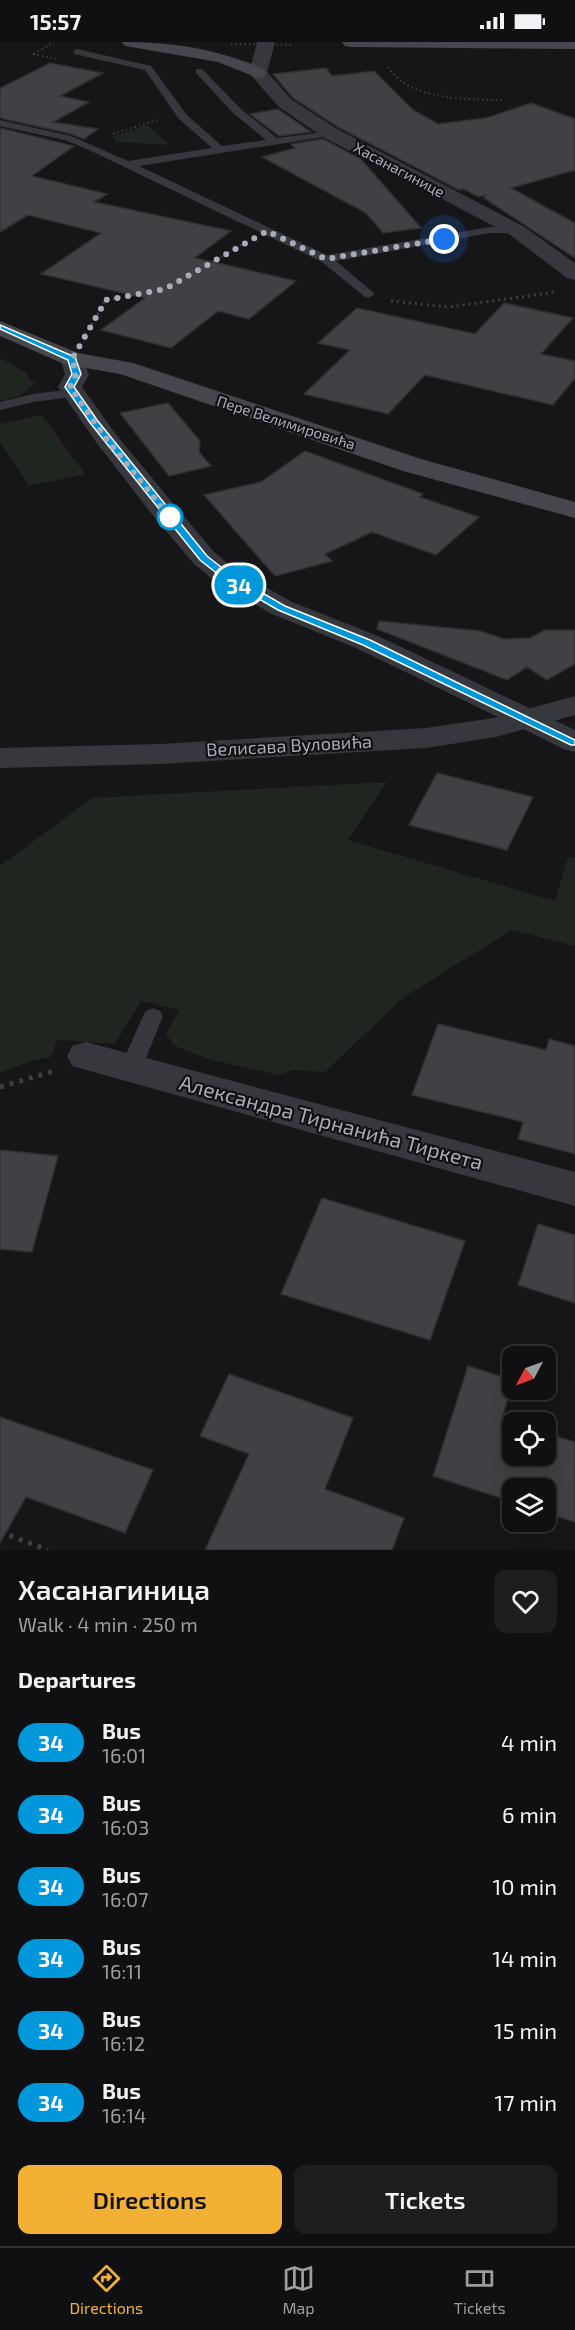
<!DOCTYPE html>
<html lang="en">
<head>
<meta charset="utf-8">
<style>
  :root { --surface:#101012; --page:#1e1e20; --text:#f1f3f6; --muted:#9c9d9f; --line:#303032; --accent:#f2b134 }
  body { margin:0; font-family:"Exo 2",sans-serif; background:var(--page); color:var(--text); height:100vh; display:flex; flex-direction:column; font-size:22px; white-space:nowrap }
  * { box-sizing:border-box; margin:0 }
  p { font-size:20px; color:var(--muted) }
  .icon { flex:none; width:33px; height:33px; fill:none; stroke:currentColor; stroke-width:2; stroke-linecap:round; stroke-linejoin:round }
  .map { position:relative; height:1508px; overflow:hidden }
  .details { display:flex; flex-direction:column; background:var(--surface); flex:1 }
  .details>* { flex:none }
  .badge { padding:0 12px; border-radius:20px; font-size:21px; line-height:39px }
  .needle { width:39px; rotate:229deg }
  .tools { position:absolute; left:502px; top:1304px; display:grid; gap:12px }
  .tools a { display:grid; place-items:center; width:54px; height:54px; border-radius:12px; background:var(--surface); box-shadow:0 3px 15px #0003,0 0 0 2px var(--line); font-size:30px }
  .you { position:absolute; width:30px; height:30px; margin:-15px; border:4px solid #fff; border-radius:50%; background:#1a73e8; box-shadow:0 0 0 9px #1a73e833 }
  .map>.badge { position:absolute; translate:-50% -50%; box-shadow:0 0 0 3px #fff }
  h2 { padding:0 18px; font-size:22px; line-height:54px }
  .round { display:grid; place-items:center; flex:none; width:63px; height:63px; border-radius:12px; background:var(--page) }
  .head { display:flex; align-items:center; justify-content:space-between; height:102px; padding:0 18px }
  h1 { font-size:28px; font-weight:600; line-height:45px }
  .action { display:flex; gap:12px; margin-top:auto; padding:12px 18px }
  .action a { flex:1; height:69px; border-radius:12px; background:var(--accent); color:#111; font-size:24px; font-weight:600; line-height:69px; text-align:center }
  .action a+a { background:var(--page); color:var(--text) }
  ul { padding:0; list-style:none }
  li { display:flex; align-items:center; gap:18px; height:72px; padding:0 18px }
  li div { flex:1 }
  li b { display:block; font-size:22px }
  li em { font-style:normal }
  li .badge { min-width:66px; font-weight:700; text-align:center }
  .status { display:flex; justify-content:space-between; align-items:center; height:42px; padding:0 30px; background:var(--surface); direction:ltr }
  .status svg { height:16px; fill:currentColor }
  .dock { display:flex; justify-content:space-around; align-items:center; height:84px; border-top:2px solid var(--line); background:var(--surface); font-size:16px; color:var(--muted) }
  .dock a { display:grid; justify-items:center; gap:3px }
  .dock .active { color:var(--accent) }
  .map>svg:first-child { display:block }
  .green { fill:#1e261f }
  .building { fill:#404145; stroke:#303034; stroke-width:1.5 }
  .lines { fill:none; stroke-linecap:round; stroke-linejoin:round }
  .path-far2 { stroke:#3d3f44; stroke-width:2; stroke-dasharray:1.5 3; stroke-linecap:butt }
  .path-far1 { stroke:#3d3f44; stroke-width:3; stroke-dasharray:2 4; stroke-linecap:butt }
  .path { stroke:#3d3f44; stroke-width:5; stroke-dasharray:4 6; stroke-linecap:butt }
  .service { fill:#37383d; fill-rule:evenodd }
  .minor { fill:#37383d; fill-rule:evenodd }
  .tertiary { fill:#37383d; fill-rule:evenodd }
  .secondary { fill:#45474d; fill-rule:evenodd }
  .path-bridge { stroke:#3d3f44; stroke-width:2; stroke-dasharray:1.5 3; stroke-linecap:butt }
  .line { fill:#0098da; stroke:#fff; stroke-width:1.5 }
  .walk { stroke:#a8adb8; stroke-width:6; stroke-dasharray:0 10.8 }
  .stop-dot { fill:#fff; stroke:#0098da; stroke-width:3 }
  .labels { text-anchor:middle; stroke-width:4.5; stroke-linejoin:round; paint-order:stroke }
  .far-street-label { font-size:15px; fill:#a8adb8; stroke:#111113 }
  .street-label { font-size:18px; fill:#a8adb8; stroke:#111113 }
  .near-street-label { font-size:21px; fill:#a8adb8; stroke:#111113 }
</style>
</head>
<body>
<div class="status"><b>15:57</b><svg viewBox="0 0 49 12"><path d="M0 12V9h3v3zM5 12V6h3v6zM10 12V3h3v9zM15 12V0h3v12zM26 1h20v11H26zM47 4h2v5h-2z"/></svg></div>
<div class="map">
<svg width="575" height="1508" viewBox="0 0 575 1508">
  <rect width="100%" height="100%" fill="#161618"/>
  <path class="green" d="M147 83 170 103 117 100 112 95Z
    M0 316 24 329 35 342 19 354 0 359Z
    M42 373 85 432 29 444 0 401V382Z
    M387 740 348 798 555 859 568 815 575 816V904L512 888 404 955 325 1030 294 1028 278 1033 212 1018 175 1004 166 992 179 968 141 959 115 1002 57 998 51 1015 34 1018 0 1031V824L92 756Z"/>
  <path class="building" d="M50 21 103 31 60 54 89 60 53 80 98 87 84 97 71 92 0 76V46Z
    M326 26 332 34 374 29 413 68 438 82 486 76 531 61 575 77V128L511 146 575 181V216L484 156 486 153 479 155 463 147 459 148 338 85 293 56 273 32Z
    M278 67 311 90 279 94 250 72Z
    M0 86 74 104 32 134 107 152 94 160 231 189 195 216 296 239 249 277 218 269 171 306 101 288 145 256 41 232 101 191 28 173 0 190Z
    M323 97 361 117 421 186 383 191 366 171 262 115 295 106 291 102Z
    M504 261 573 276 541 312 575 319V336L553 363 425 333 388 372 304 352 350 308 318 301 357 266 475 292Z
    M168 361 200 399 199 410 211 424 169 434 120 371Z
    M305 409 423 452 420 455 479 475 436 513 372 490 325 512 332 519 275 534 204 453 261 440Z
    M379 579 480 589 504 597 530 596 545 588H575V622L547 638 527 625 507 638 377 587Z
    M437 731 533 755 507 808 409 783Z
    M438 982 546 1008 549 997 575 1004V1112L518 1097 523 1080 412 1053Z
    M0 1108 58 1114 32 1210 0 1207Z
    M322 1156 465 1199 430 1298 281 1252Z
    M538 1182 575 1193V1261L518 1243Z
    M468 1324 513 1338 502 1377 513 1381V1413H546V1391L575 1400V1480L546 1471V1446H513V1460L433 1434Z
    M229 1332 353 1376 325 1447 404 1476 392 1508H205L249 1412 200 1394Z
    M0 1375 153 1428 125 1491 26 1455 0 1501Z"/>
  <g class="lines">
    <path class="path-far2" d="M33 12 56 17
      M34 12 54 0
      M388 25C409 59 467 57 503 58
      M113 92 157 78
      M558 185 575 183
      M170 244 243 202"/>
    <path class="path-far1" d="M391 259 449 265 556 250
      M85 293 106 258 165 247 173 242"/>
    <path class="path" d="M0 1045 54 1029
      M0 1490 48 1508"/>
    <path class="service" d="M77 7 151 24 187 73 222 104 266 98 233 71 196 31V27H202L241 67 277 96 334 89 335 91 330 94 139 124 327 213 490 185H516L522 188 516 191H490L336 219 375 252 369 256 365 255 322 220 87 107 64 98 0 84V78L71 94 128 119 212 106 179 77 145 28 74 12V8Z
      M74 347 81 351 79 354 33 360 0 368V360L33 352Z
      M153 966 160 969 163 974 142 1026 138 1032 131 1034 124 1032 120 1026 143 974 146 969Z"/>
    <path class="minor" d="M257 0H275L267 30 291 57 337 87 523 184 575 221V238L567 236 509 192 323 95 279 65 249 31Z
      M72 310 80 312 89 332 82 345 114 390 171 459 214 510 237 529 292 560 378 594 575 688V710L564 707 356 606 272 572 217 541 194 522 151 471 96 400 58 345 65 332 60 317 64 312Z
      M86 1000 575 1130V1164L72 1024 67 1014 72 1004Z"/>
    <path class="tertiary" d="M575 654V673L496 695 426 706 160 722 0 726V706L160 702 426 686 494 676Z"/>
    <path class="secondary" d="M122 0C175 0 216 7 264 27L267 31 264 35 258 36 218 20 131 5 125 4Z
      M342 0H575V7L351 5 345 4Z
      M0 279 78 311 133 321 421 417 575 460V476L403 429 120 332 64 322 0 294Z"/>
    <path class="path-bridge" d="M231 2 292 3"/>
  </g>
  <path class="line" d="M0 283 75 315 81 332 74 345 97 378 207 514 231 533 285 564 370 598 575 698V703H571L363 603 278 568 224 537 200 518 91 382 65 345 72 332 68 318 0 287Z"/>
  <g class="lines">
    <path class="walk" d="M170 475 172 478 105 395 70 345 76 332 72 317 106 258 165 247 267 189 326 217 444 197"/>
  </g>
  <circle class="stop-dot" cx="170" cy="475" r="12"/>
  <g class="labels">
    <g class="far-street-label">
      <text transform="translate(399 128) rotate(28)" y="5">Хасанагинице</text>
      <text transform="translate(286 381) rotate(18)" y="5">Пере Велимировића</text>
    </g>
    <g class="street-label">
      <text transform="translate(289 704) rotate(-3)" y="6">Велисава Вуловића</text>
    </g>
    <g class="near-street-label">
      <text transform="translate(331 1081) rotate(15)" y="7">Александра Тирнанића Тиркета</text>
    </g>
  </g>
</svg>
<div class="tools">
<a><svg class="needle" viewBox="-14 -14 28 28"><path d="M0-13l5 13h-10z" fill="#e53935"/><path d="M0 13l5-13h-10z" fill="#9c9d9f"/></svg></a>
<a><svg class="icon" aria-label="locate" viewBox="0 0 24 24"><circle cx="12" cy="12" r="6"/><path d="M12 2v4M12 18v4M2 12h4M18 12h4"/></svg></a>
<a><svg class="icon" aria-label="layers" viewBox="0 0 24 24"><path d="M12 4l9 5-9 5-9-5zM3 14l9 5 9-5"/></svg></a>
</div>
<div class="you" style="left:444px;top:197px"></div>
<b class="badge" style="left:239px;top:543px;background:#0098da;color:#fff">34</b>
</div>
<section class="details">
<div class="head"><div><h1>Хасанагиница</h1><p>Walk · 4 min · 250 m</p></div><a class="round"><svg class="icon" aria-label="heart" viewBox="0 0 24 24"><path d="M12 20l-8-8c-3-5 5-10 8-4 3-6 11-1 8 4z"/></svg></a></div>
<h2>Departures</h2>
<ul>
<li><span class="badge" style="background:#0098da;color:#fff">34</span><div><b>Bus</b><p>16:01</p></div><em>4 min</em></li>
<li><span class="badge" style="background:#0098da;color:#fff">34</span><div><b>Bus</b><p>16:03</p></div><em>6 min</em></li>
<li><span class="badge" style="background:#0098da;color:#fff">34</span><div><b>Bus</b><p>16:07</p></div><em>10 min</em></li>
<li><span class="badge" style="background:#0098da;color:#fff">34</span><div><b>Bus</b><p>16:11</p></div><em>14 min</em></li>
<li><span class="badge" style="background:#0098da;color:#fff">34</span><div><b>Bus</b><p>16:12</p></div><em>15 min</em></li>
<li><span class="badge" style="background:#0098da;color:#fff">34</span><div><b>Bus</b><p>16:14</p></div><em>17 min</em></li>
</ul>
<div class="action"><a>Directions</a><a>Tickets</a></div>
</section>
<nav class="dock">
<a class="active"><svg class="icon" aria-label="directions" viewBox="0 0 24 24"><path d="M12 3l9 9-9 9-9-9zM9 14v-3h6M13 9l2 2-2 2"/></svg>Directions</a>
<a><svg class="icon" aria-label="map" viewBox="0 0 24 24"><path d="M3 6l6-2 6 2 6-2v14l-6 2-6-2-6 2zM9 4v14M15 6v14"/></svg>Map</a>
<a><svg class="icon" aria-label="tickets" viewBox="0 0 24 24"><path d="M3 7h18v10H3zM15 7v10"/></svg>Tickets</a>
</nav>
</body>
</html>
